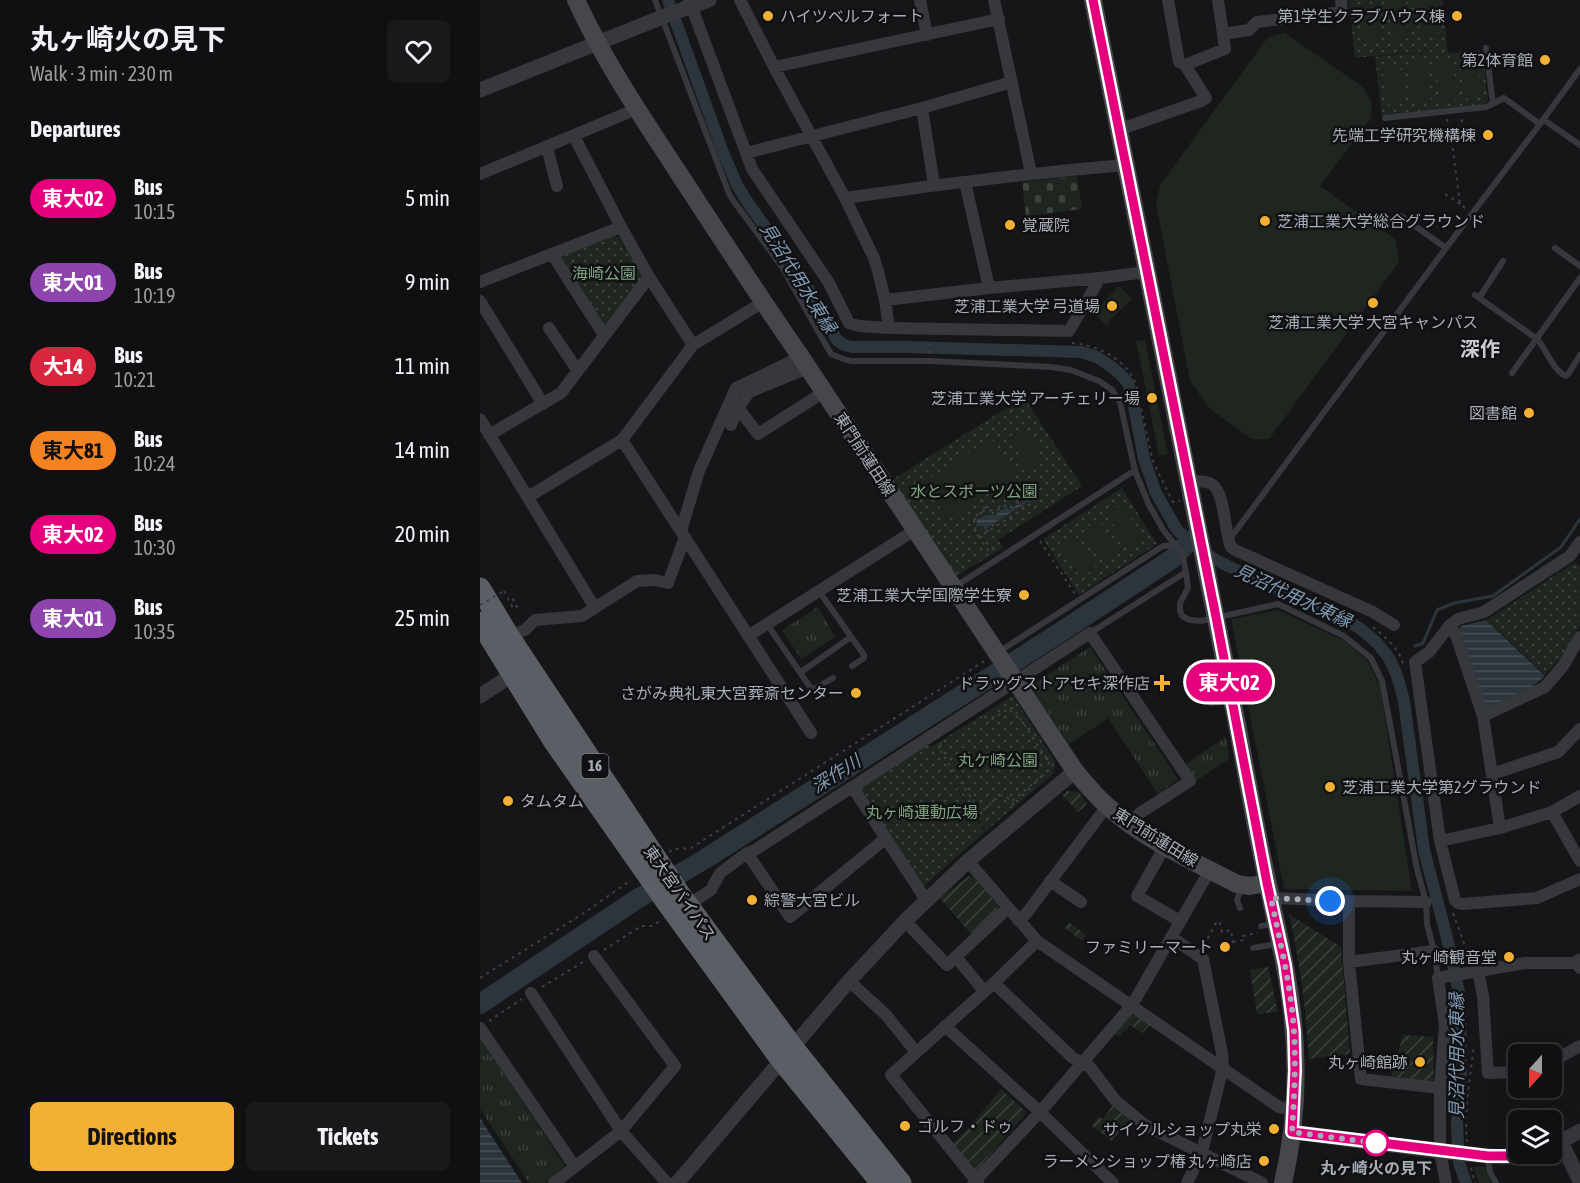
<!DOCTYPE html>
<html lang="en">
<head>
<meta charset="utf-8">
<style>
  :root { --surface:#101012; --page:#19191b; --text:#f1f3f6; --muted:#9c9d9f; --line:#303032; --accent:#f2b134 }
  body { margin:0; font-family:"Asap Condensed","Noto Sans JP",sans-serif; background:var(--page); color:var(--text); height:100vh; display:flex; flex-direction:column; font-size:22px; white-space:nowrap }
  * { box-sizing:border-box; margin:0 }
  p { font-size:20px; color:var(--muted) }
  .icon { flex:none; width:33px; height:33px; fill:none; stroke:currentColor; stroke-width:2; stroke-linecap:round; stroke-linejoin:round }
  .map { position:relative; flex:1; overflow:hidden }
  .drawer { display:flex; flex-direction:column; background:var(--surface); width:480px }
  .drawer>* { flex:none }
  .badge { padding:0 12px; border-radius:20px; font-size:21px; line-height:39px }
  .needle { width:39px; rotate:201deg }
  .fabs { position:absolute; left:1028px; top:1044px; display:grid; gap:12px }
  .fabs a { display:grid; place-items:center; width:54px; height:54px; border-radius:9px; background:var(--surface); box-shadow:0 6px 24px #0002,0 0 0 2px var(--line); font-size:30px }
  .you { position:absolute; width:30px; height:30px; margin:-15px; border:4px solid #fff; border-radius:50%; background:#1a73e8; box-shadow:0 0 0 9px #1a73e833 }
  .map>.badge { position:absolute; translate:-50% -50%; box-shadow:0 0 0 3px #fff }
  h2 { padding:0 30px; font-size:22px; line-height:54px }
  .round { display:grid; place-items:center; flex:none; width:63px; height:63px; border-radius:9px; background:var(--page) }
  .overview { display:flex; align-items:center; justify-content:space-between; height:102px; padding:0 30px }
  h1 { font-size:28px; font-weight:700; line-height:45px }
  .cta { display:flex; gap:12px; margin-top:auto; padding:12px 30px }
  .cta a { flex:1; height:69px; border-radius:9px; background:var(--accent); color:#111; font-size:24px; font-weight:700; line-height:69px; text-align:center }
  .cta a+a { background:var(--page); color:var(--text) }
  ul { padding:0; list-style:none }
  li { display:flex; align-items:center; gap:18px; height:84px; padding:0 30px }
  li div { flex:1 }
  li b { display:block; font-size:22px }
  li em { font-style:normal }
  li .badge { min-width:66px; font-weight:700; text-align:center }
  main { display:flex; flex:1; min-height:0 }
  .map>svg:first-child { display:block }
  .grass { fill:url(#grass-tufts) }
  .cemetery { fill:url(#cemetery-stones) }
  .park { fill:url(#park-dots) }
  .garden { fill:url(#garden-furrows) }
  .pitch { fill:#1e261f }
  .water { fill:url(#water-rules) }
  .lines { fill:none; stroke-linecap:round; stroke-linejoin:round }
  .stream { stroke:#2c353c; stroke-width:3 }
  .canal { stroke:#2c353c; stroke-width:12 }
  .river { stroke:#2c353c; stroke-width:20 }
  .path { stroke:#3d3f44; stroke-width:2; stroke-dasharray:3 4.5; stroke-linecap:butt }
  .service { stroke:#37383d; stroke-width:6 }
  .minor { stroke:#37383d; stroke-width:12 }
  .tertiary { stroke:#37383d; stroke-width:15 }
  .secondary { stroke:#45474d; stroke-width:18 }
  .trunk { stroke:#5b5e65; stroke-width:21 }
  .path-bridge { stroke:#3d3f44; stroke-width:2; stroke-dasharray:3 4.5; stroke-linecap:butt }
  .tertiary-bridge { stroke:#37383d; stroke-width:15 }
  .line-casing { stroke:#fff; stroke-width:14 }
  .line { stroke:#e6007e; stroke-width:9 }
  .walk { stroke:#a8adb8; stroke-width:6; stroke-dasharray:0 10.8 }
  .poi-dot { fill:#f2b134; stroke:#111113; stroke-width:2 }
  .stop-dot { fill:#fff; stroke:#e6007e; stroke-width:3 }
  .labels { text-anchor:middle; stroke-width:5; stroke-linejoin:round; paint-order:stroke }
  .shield { fill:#111113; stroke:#7b7e86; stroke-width:1.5 }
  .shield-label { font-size:15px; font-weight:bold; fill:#a8adb8 }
  .poi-label { font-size:16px; fill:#a8adb8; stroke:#111113; text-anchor:end }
  .park-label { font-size:16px; fill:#7fa381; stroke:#111113 }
  .street-label { font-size:16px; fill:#a8adb8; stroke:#111113 }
  .stop-label { font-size:16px; font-weight:bold; fill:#a8adb8; stroke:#111113 }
  .water-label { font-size:18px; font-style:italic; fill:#7f9bb3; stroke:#111113 }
  .quarter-label { font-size:20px; font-weight:bold; fill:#c9ccd4; stroke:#111113 }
</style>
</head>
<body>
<main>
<section class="drawer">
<div class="overview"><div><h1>丸ヶ崎火の見下</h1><p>Walk · 3 min · 230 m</p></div><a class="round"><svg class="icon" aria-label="heart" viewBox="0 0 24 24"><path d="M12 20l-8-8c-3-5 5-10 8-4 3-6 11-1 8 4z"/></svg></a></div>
<h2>Departures</h2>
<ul>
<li><span class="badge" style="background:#e6007e;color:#fff">東大02</span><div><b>Bus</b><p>10:15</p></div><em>5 min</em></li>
<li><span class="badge" style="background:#8e44ad;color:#fff">東大01</span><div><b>Bus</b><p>10:19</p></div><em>9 min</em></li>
<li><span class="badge" style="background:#d7263d;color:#fff">大14</span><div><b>Bus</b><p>10:21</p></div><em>11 min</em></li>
<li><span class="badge" style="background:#f58220;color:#111">東大81</span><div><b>Bus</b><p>10:24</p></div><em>14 min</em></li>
<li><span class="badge" style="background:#e6007e;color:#fff">東大02</span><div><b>Bus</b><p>10:30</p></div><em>20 min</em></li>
<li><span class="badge" style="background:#8e44ad;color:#fff">東大01</span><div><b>Bus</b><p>10:35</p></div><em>25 min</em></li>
</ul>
<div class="cta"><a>Directions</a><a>Tickets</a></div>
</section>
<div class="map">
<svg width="1100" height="1183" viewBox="0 0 1100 1183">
  <defs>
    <pattern id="grass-tufts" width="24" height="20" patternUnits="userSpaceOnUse" patternTransform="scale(1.5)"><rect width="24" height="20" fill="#1e261f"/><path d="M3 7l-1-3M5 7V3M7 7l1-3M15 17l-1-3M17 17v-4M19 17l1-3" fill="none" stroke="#3c433d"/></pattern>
    <pattern id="cemetery-stones" width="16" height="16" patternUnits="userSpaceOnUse" patternTransform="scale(1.5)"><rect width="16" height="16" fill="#1e261f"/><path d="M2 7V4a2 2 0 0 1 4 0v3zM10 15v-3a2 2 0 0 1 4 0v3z" fill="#3c433d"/></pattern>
    <pattern id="park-dots" width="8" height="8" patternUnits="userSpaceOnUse" patternTransform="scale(1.5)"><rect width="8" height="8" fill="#1e261f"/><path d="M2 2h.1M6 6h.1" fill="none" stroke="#3c433d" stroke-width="1.8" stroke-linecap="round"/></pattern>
    <pattern id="garden-furrows" width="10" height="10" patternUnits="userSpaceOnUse" patternTransform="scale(1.5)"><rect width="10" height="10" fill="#1e261f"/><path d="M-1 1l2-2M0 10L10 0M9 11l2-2" fill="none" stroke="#3c433d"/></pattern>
    <pattern id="water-rules" width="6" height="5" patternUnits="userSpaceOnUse" patternTransform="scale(1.5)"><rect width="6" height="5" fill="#2c353c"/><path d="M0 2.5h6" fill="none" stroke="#485056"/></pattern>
  </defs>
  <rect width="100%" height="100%" fill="#161618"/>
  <path class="grass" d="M338 607 355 637 321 659 302 630Z
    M610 647 698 779 678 794 628 718 589 744 550 686Z
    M746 737 749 759 714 782 704 765Z
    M0 1038 85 1166 65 1183H49L0 1109Z
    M993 1167H1005L1011 1183H999Z"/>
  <path class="cemetery" d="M597 176 602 209 546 216 542 182Z"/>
  <path class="park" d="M869 0H962L968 53 1003 51 1008 101 1002 105 902 116 895 57 962 49 875 58Z
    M132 235 138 237 161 274V279L126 326H121L79 259 80 255Z
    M544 397 602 486 518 540 523 548 476 576 414 483 415 478Z
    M642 488 677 544 599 595 563 539Z
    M1095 562 1100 566V625L1085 653 1065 675 1007 620Z
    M533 696 575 761 573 774 506 831 465 770 505 832 444 886H440L379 787 448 744 451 747Z"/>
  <path class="garden" d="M587 791 599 792 607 804 598 812 582 795Z
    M489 876 495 878 518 906 517 910 491 934 460 898Z
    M809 914 861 947 870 1054 829 1059C826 1009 820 962 809 914Z
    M589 922 606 935 602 941 585 928Z
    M788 967 798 1012 777 1014 770 970Z
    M650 1015 658 1016 670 1025 662 1033 650 1025 639 1037 635 1034Z
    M923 1035 953 1037 954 1080 949 1082 911 1076Z
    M521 1089 545 1111 544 1116 494 1173 471 1146 491 1125Z
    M633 1105 649 1119 632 1141 612 1126 618 1116 623 1119Z"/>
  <path class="pitch" d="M926 0 930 38 912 40 908 1Z
    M936 0H954L958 36 941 38Z
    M897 3 901 42 884 44 879 5Z
    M805 33 883 87 892 103 891 118 840 186 915 239 919 262 789 439H772L730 409 710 381 676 204 680 185 788 37Z
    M997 58 1002 97 984 99 980 60Z
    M973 60 977 99 960 101 955 62Z
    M946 61 951 100 933 102 929 63Z
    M920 64 925 103 907 105 902 66Z
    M639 286 652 299 631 319 627 326 613 313Z
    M665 340 688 454 679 456 656 341Z
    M544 428 565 461 550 471 529 437Z
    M511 438 536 475 468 520 444 483Z
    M642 505 663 538 648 548 626 514Z
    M618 520 640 553 624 563 603 529Z
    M595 535 616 568 601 578 579 544Z
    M798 610 865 641 887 660 900 686 932 891 804 889 751 619Z"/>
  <path class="water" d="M553 495 555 497 505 529 502 525 497 527 496 526 497 519 507 515H516L517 513 527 507 529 510Z
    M1006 620 1065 676 1048 690 1011 710 1004 708 978 633 981 626Z
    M0 1118 42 1183H0Z"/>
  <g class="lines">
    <path class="stream" d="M935 646 943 643 957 610 974 603 1013 596 1081 547 1100 519"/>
    <path class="canal" d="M188 0 244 155 257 185 266 200 326 285 357 340 364 345 372 347H428L601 352 617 357 629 365 640 374 648 383 652 396 664 459 676 493 697 530 720 550 736 560C763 574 790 585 817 597 849 611 885 624 906 654 916 668 920 685 924 701L944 850 967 938 980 997 981 1078 977 1124 979 1163 986 1183"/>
    <path class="river" d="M0 1004 157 899 225 859 576 635 692 559 709 541"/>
    <path class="path" d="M967 119 968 125 970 127 980 204 985 208
      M971 132 979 127 982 121 980 117
      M965 194 980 204
      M592 343C616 345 644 358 654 380 658 387 658 396 660 403 664 421 668 440 672 458L677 470 693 502 700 501
      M450 354V339
      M502 499 505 511
      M499 537C491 525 492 513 507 510 510 510 514 511 517 510 519 510 525 506 526 505L532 507 553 492 558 499 499 537 508 550 514 547
      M560 541 595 594
      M24 591 33 608 37 607 30 594
      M893 627C905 637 919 648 923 664
      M504 717 513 719 529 708H533L569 762 568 771 531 802
      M461 743 460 750 499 810 505 809 520 795 527 797 534 805
      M189 852 194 849 211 848 506 660
      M973 913 986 949 989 961
      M753 942 764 940 763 936 778 933
      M724 945 737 921 740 923 742 932 751 930 753 942 751 943
      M124 950 161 926H172L182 920
      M0 978 104 913 151 880
      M62 987 103 962
      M9 1021 42 999
      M987 1142C984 1110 990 1078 994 1046
      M991 1168 995 1183"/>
    <path class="service" d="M175 0 250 196 302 267 351 354 366 360 372 361H450L571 367 591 370 619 381 632 390 640 402 655 471 669 505 684 531 702 553 706 572 708 588 700 603V610L702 616 710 620 721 621 798 604 864 636 891 658 902 681 937 869 946 902 947 924 954 951 958 978
      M1006 48 1013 104
      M905 118 1006 107 1024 98 1060 124
      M1064 120 1100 145
      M921 216 966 248
      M1075 248 1100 266
      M995 295 1057 339C1067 350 1073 371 1086 376L1089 373 1100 355
      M999 298 1023 261
      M1032 373 1100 278
      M749 540 966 248 1060 124 1100 69
      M476 586 649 474 655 471
      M339 591 384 655V658L372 666
      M287 624 330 687 334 689 353 678
      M610 633 706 572
      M520 651 683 546 695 545
      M321 672 371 637
      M727 697 731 703 750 700
      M760 908 757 900 762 886
      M781 926 793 924
      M773 948 797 944
      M1008 1158 1010 1172 1016 1183"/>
    <path class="minor" d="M209 0 272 169 349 283 369 323 379 326 409 328 589 331 620 278
      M260 0 294 67 365 198 394 258 398 271 405 300 409 328
      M440 0 447 35
      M514 0 551 173
      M688 0 699 62 705 65
      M738 0 743 34
      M294 67 519 19
      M442 108 454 185
      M638 130 721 101 726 98 705 65 745 49 743 34 769 30 777 22 862 12 861 0
      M94 136 141 227 169 277 213 345
      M67 147 77 186
      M266 153 442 108 532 82
      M0 174 147 113 157 107
      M485 182 509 288
      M365 198C458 184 551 173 645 165
      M72 254 124 335
      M0 282 141 227
      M405 300 509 288 620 278 666 272
      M0 301 63 404
      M69 328 98 371
      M258 408 278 434 344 392
      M0 419 115 608
      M251 425 258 408 269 392 328 368
      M9 435 81 393 169 277
      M142 440 331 733
      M709 481C716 482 727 480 733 485 744 493 745 528 749 541L751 547 755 550 893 612 914 625
      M48 497 142 440 213 345 283 302
      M201 531 219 471 256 388 321 357
      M1100 542 1090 556 1004 612 978 619 970 625 949 652 935 662 960 841 975 900 978 903 983 904 1057 898 1100 879
      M970 625 976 635 1003 716 1020 828
      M29 636 45 630 55 620 102 616 157 581 175 580 188 583 205 537
      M268 636 435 530
      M1003 716 1065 687 1083 666 1100 637
      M1012 774 1078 752 1100 729
      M373 788 446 900
      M1072 812 1100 861
      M960 841 1020 828 1072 812 1100 796
      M685 846 657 896 700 921
      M267 853 310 917 406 838
      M488 861 557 941 799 1107 814 1110
      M570 881 601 902
      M791 898 869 901 946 902
      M869 901V962L881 1079 960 1088
      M208 905 231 890 240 873 267 853 275 850 610 633 710 781 660 813 649 824
      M538 920 546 914 627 806
      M425 921 467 965 528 908
      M691 937 723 959 742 1053 743 1067 722 1152 707 1183
      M476 957 504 991
      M869 962 954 951
      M998 970 1003 996 1008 1073 1038 1072
      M369 981 406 1015 436 1052
      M514 983 593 1058 609 1066 635 1100 665 1125 782 1183
      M51 993 141 1131 187 1183
      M465 1026 560 1112 633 1183
      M0 1028 95 1167
      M1071 1062 1100 1046
      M74 1183 141 1131 195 1066 114 956
      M493 1183 560 1112 652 1005 730 870
      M498 1183 411 1075 514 983 557 941
      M966 1183 960 1151V1088L965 1025 958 978 1045 963H1097L1100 968"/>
    <path class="tertiary" d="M0 90 190 14 229 0
      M0 696 41 669
      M1097 963 1100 961
      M812 1132 966 1152
      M1081 1142 1100 1181
      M1071 1147 1100 1131
      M997 1155 1024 1157 1049 1154
      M197 1183 369 981 425 921 488 861 595 771"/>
    <path class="secondary" d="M96 0C123 59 159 112 194 166 236 230 277 294 321 357L595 771C605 783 615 795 626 805 664 840 713 861 757 884L770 886 787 883
      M613 0C660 241 711 482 757 724 767 777 776 831 788 884 795 922 805 959 810 997 819 1058 817 1123 803 1183"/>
    <path class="trunk" d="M0 588 29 636 202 897 313 1047 421 1183
      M0 622 74 742 189 906 301 1060 401 1183"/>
    <path class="path-bridge" d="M0 605 24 591"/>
    <path class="tertiary-bridge" d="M966 1152 997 1155"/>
  </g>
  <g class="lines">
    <g class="line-casing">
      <path id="line" d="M613 0 736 617 787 883 805 965 814 1031 815 1070 812 1132 1008 1156H1031L1049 1154"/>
    </g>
    <use href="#line" class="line"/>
    <path class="walk" d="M850 901 791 898C800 942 811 986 814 1031 816 1064 814 1099 812 1132L896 1143"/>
  </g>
  <g class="poi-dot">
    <circle cx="288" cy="16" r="6"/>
    <circle cx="977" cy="16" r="6"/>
    <circle cx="1065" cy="60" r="6"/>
    <circle cx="1008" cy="135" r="6"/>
    <circle cx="785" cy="221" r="6"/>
    <circle cx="530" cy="225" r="6"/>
    <circle cx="893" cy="303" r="6"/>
    <circle cx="632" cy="306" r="6"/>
    <circle cx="672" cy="398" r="6"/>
    <circle cx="1049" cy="413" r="6"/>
    <circle cx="544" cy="595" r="6"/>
    <path d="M679 674h6v6h6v6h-6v6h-6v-6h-6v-6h6z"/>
    <circle cx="376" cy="693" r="6"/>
    <circle cx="850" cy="787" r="6"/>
    <circle cx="28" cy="801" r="6"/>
    <circle cx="272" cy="900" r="6"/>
    <circle cx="745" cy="947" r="6"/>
    <circle cx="1029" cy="957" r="6"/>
    <circle cx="940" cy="1062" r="6"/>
    <circle cx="425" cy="1126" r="6"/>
    <circle cx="794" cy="1129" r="6"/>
    <circle cx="784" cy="1161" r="6"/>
  </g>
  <circle class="stop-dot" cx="896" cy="1143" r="12"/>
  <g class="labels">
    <rect class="shield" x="101.5" y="754" width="27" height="24" rx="4.5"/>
    <g class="shield-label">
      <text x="115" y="771">16</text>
    </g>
    <g class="poi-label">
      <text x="300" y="22" text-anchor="start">ハイツベルフォート</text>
      <text x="965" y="22">第1学生クラブハウス棟</text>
      <text x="1053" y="66">第2体育館</text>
      <text x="996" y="141">先端工学研究機構棟</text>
      <text x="797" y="227" text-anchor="start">芝浦工業大学総合グラウンド</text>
      <text x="542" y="231" text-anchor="start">覚蔵院</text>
      <text x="620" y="312">芝浦工業大学 弓道場</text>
      <text x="893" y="328" text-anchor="middle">芝浦工業大学 大宮キャンパス</text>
      <text x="660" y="404">芝浦工業大学 アーチェリー場</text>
      <text x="1037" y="419">図書館</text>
      <text x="532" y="601">芝浦工業大学国際学生寮</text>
      <text x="670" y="689">ドラッグストアセキ深作店</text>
      <text x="364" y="699">さがみ典礼東大宮葬斎センター</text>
      <text x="862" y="793" text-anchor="start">芝浦工業大学第2グラウンド</text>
      <text x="40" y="807" text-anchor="start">タムタム</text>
      <text x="284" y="906" text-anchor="start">綜警大宮ビル</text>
      <text x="733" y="953">ファミリーマート</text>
      <text x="1017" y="963">丸ヶ崎観音堂</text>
      <text x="928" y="1068">丸ヶ崎館跡</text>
      <text x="437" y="1132" text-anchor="start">ゴルフ・ドゥ</text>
      <text x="782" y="1135">サイクルショップ丸栄</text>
      <text x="772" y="1167">ラーメンショップ椿 丸ヶ崎店</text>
    </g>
    <g class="park-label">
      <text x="124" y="279">海崎公園</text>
      <text x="494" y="497">水とスポーツ公園</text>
      <text x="518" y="766">丸ケ崎公園</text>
      <text x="442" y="818">丸ヶ崎運動広場</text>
    </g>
    <g class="street-label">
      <text transform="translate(385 454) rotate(57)" y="6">東門前蓮田線</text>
      <text transform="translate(676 837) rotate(32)" y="6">東門前蓮田線</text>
      <text transform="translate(200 893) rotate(55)" y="6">東大宮バイパス</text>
    </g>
    <g class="stop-label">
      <text x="896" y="1174">丸ヶ崎火の見下</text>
    </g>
    <g class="water-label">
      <text transform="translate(318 278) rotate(58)" y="6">見沼代用水東縁</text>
      <text transform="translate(813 596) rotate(25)" y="6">見沼代用水東縁</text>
      <text transform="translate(356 774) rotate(-32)" y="6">深作川</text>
      <text transform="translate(977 1056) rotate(-90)" y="6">見沼代用水東縁</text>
    </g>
    <g class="quarter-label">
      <text x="1000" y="356">深作</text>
    </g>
  </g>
</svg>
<div class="fabs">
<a><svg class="needle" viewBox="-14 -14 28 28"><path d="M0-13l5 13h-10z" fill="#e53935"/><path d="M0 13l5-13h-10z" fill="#9c9d9f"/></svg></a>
<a><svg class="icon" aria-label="layers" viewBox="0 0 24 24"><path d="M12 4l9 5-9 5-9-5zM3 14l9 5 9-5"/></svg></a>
</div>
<div class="you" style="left:850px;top:901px"></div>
<b class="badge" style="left:749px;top:682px;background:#e6007e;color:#fff">東大02</b>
</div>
</main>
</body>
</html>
